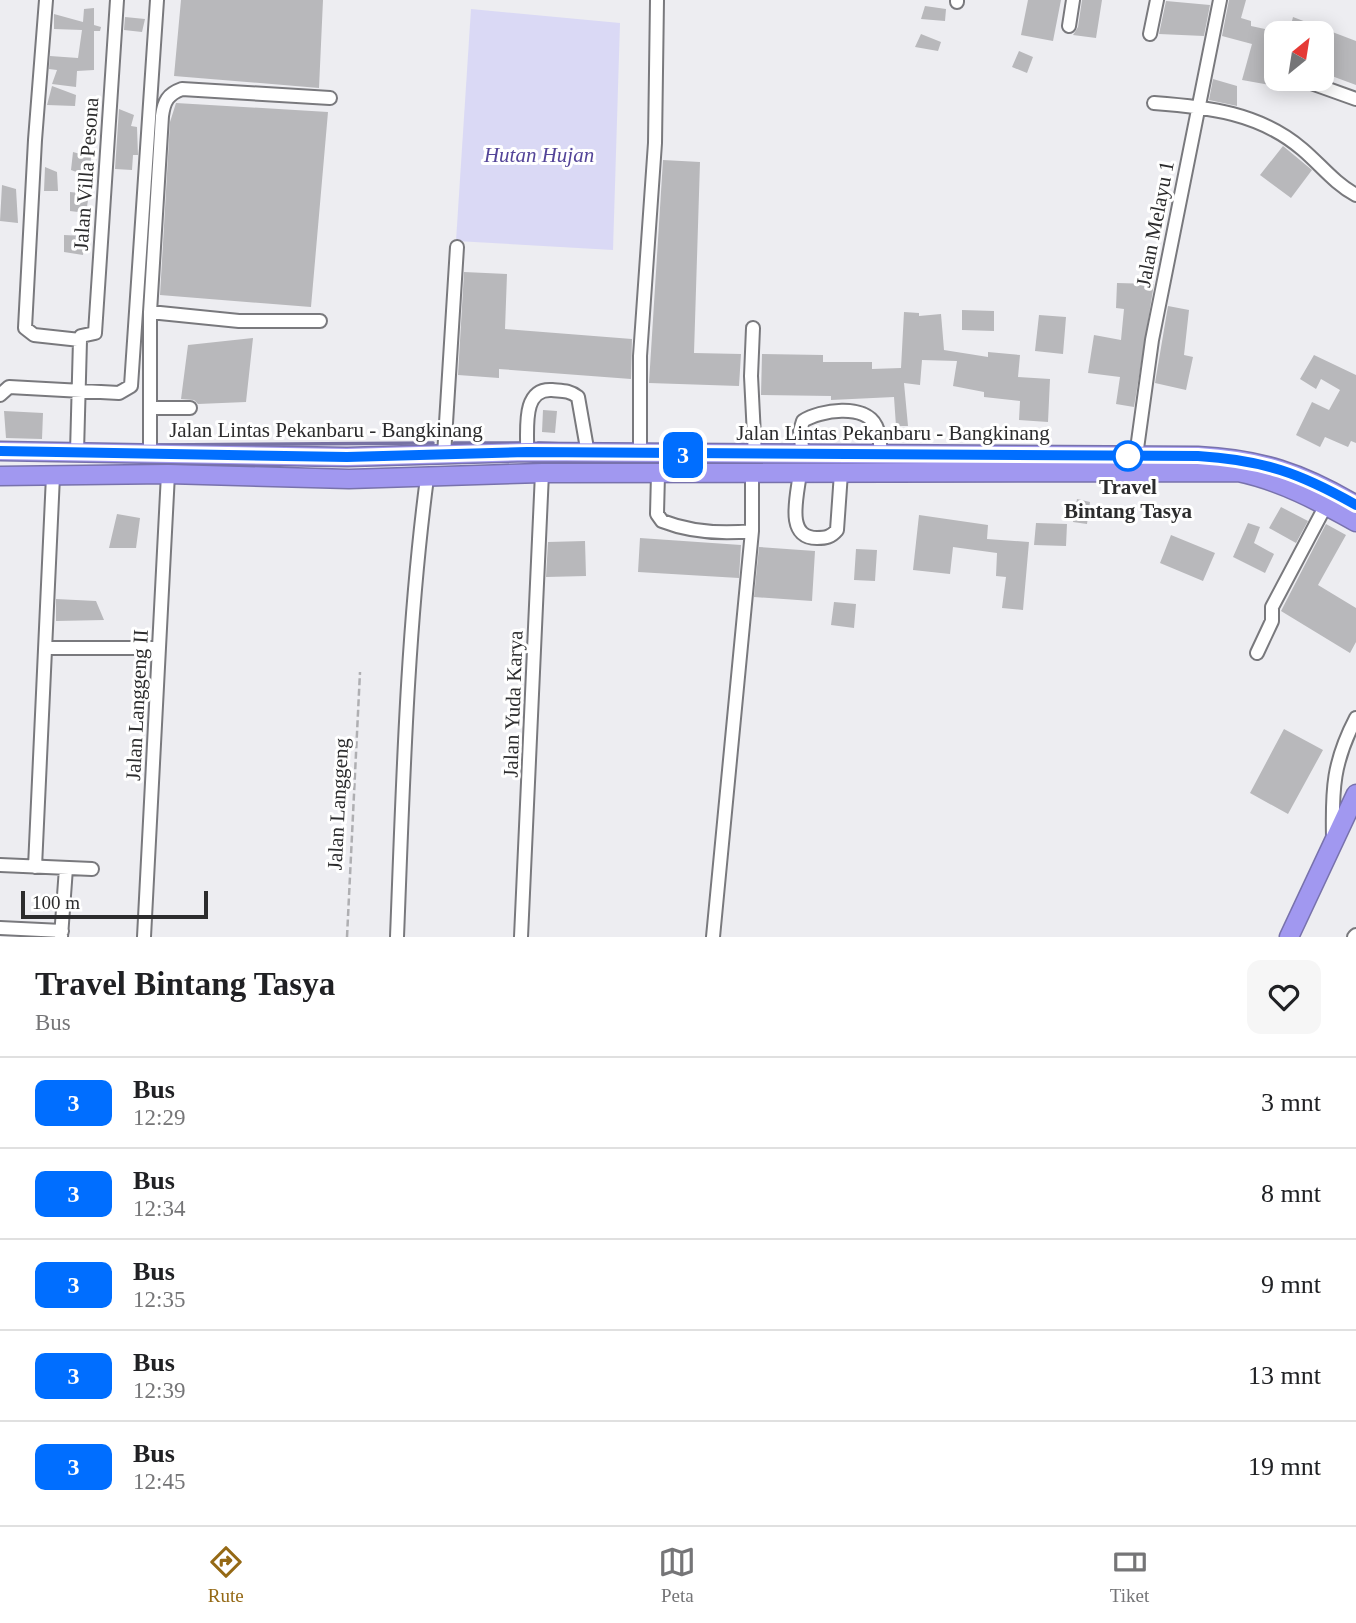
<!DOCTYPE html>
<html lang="id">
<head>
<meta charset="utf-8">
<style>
  :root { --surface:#fff; --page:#f6f6f6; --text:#202124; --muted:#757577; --line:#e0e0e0; --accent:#956915 }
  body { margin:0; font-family:Georgia,serif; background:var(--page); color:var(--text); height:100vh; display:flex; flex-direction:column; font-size:26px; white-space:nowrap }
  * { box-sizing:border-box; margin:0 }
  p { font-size:23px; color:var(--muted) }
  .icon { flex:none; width:38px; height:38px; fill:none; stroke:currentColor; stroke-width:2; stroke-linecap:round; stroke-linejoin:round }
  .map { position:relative; height:937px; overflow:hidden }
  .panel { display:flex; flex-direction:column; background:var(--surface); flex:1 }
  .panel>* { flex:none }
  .badge { padding:0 14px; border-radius:10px; font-size:24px; line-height:46px }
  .needle { width:46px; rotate:30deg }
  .controls { position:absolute; left:1264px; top:21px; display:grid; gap:14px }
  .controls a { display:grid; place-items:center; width:70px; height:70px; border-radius:14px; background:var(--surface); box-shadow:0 4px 18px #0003; font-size:35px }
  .scale { position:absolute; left:21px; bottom:18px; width:187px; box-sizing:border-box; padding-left:7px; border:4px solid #2c2c2d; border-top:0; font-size:19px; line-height:24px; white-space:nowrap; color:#2c2c2d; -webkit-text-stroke:5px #fff; paint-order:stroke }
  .map>.badge { position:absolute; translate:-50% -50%; box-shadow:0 0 0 4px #fff }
  .round { display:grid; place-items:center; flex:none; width:74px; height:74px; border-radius:14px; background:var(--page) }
  .headline { display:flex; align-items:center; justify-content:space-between; height:119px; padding:0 35px }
  h1 { font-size:33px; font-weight:600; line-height:52px }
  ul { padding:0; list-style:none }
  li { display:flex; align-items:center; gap:21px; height:91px; padding:0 35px; border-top:2px solid var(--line) }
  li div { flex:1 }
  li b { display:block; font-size:26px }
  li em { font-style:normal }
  li .badge { min-width:77px; font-weight:700; text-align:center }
  .dock { display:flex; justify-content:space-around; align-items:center; height:98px; border-top:2px solid var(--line); background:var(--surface); font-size:19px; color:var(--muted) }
  .dock a { display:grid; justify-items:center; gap:4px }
  .dock .on { color:var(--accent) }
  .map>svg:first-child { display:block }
  .green { fill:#dad9f5 }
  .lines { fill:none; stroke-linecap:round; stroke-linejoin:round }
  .stream { stroke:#7772a3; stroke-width:3.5 }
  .building { fill:#b8b8bb }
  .minor-casing { stroke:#79797d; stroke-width:16 }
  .highway-casing { stroke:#7872ac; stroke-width:21 }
  .path { stroke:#afafb2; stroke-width:2.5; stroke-dasharray:7 3.5; stroke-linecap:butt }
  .minor { stroke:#fff; stroke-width:12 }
  .highway { stroke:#a198f0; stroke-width:18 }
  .line-casing { stroke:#fff; stroke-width:16 }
  .line { stroke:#006eff; stroke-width:10 }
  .stop-dot { fill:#fff; stroke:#006eff; stroke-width:3.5 }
  .labels { text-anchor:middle; stroke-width:6; stroke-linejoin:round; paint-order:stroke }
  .park-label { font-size:21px; font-style:italic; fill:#544599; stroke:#fff }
  .street-label { font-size:21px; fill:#2c2c2d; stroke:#fff }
  .stop-label { font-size:21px; font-weight:bold; fill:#2c2c2d; stroke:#fff }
</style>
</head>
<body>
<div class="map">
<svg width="1356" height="937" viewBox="0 0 1356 937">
  <rect width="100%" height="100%" fill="#ededf1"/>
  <path class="green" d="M471 9 620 23 613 250 456 241Z"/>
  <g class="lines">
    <path class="stream" d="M454 443H522
      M538 443 566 444
      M159 445 433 443"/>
  </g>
  <path class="building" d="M181 0H323L319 88 174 76Z
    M1028 0H1061L1053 41 1021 35Z
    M1082 0H1102L1096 38 1073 35 1078 27Z
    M1229 0H1246L1241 18 1251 21V26L1275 31 1270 85 1242 80 1252 44 1222 36Z
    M1166 1 1210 5 1204 36 1159 34Z
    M925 6 946 9 945 21 921 19Z
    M94 8V25L101 27 100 31H94V70L77 71 76 87 52 84 57 70 49 69 50 56 78 58 82 30 54 29V14L83 22 84 9Z
    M125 17 145 19 142 32 124 30Z
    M1293 17 1356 41V85L1321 72V33H1289Z
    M921 34 941 42 938 51 915 47Z
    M1019 51 1033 57 1027 73 1012 67Z
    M1213 79 1237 86V106L1209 100Z
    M52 86 76 95 75 106 47 105Z
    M176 103 328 112 311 307 160 295 170 122Z
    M119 109 134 115 131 126 137 127 138 155H133L132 170 115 169Z
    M1283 146 1312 170 1291 198 1260 175Z
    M73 152 91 157 90 177 71 170Z
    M663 160 700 162 694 353 741 354 739 386 649 383Z
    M45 167 57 172 58 191H44Z
    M2 185 16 189 18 223 0 221Z
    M70 192 89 194 86 213 70 211Z
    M64 235 85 236 83 255 64 252Z
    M464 272 507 274 505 329 632 339 631 379 499 369V378L458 375Z
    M1117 283 1154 284 1134 407 1116 404 1120 377 1088 373 1094 335 1121 340 1124 309 1116 308Z
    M1168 306 1189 310 1184 355 1193 357 1186 390 1155 383Z
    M962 310 994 311V331L962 330Z
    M904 312 919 313V316L941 314 944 350 988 357V352L1020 355 1018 377 1050 379 1048 422 1019 420 1020 401 984 397V392L953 386 957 361 922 360 920 385 904 383 908 426H896L894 397 831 400V396L761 395 762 354 823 355V362H872V369L901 368Z
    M1039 315 1066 317 1063 354 1035 351Z
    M253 338 246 402 198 404 194 400 181 399 188 345Z
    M1314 355 1356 375V443L1351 441 1348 447 1325 437 1320 447 1296 435 1312 402 1329 410 1340 390 1321 379 1316 389 1300 379Z
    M543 410 557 411 555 433 542 432Z
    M4 411 43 413 42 439 6 438Z
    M1077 499 1090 502 1087 524 1073 522Z
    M1281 507 1308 521 1296 543 1269 528Z
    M117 514 140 518 136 548H109Z
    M919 515 988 525 987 539 1029 542 1023 610 1002 608 1006 577 996 576 997 553 953 547 950 574 913 570Z
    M1036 523 1067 524 1066 546 1034 545Z
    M1248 523 1260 527 1254 543 1274 554 1265 573 1233 557Z
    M1326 524 1346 535 1318 585 1356 608V642L1350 653 1281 611Z
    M1171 535 1215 553 1203 581 1160 563Z
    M640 538 741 545 739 578 638 572Z
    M585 541 586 576 546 577 548 542Z
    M759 547 815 551 812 601 754 597Z
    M856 549 877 550 875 581 854 580Z
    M56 599 96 601 104 620 56 621Z
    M834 602 856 604 854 628 831 625Z
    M1284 729 1323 750 1288 814 1250 793Z"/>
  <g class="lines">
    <g class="minor-casing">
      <path id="minor" d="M46 0 35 140 25 328 34 335 80 340 81 336 95 333 117 0
        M957 2V0
        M1069 26 1073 0
        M1150 34 1157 0
        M1300 79 1356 99
        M1154 103C1208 107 1260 113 1302 149 1321 165 1334 183 1356 195
        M150 312 162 116C164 101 168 94 182 89L330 98
        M753 328 751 376 755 456
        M0 395 9 387 119 393 131 386 157 0
        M151 408H190
        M77 452 80 340
        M150 452V312L239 321H320
        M527 452C528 431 521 388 552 390 562 391 569 390 578 397L588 454
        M444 455 457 247
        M640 455V356L655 143 657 0
        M803 455 800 431 803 421C820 410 865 403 876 426 880 434 880 445 881 454
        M1136 456 1152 340 1220 0
        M800 472C798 494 784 538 817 538 826 538 831 537 837 530L841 473
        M658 474 657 514 662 521C690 532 722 534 752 531V473
        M47 648H159
        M1257 653 1272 621V607L1326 505
        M1333 837C1332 789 1333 762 1356 718
        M0 865 92 869
        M35 867 53 476
        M0 928 62 931
        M61 937 66 868
        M144 937 168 474
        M397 937C403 784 407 630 427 478
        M521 937 542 473
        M713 937 752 531
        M1354 937 1356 935"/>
    </g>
    <g class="highway-casing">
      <path id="highway" d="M0 451 347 457 527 452 1198 456C1260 459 1302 473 1356 505
        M0 476 168 474 349 479 542 473 1238 472C1281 481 1318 501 1356 522
        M1289 937 1356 794"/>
    </g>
    <path class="path" d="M347 937 360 672"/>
    <use href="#minor" class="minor"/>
    <use href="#highway" class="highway"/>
  </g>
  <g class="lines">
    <g class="line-casing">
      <path id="line" d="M0 451 347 457 527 452 1198 456C1263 460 1300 473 1356 505"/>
    </g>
    <use href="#line" class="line"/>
  </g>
  <circle class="stop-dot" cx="1128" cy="456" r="14"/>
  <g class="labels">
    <g class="park-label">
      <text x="539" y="162">Hutan Hujan</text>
    </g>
    <g class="street-label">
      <text transform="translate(86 174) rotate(-86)" y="7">Jalan Villa Pesona</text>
      <text transform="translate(1155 224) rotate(-79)" y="7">Jalan Melayu 1</text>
      <text x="326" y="437">Jalan Lintas Pekanbaru - Bangkinang</text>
      <text x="893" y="440">Jalan Lintas Pekanbaru - Bangkinang</text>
      <text transform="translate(513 704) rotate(-88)" y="7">Jalan Yuda Karya</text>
      <text transform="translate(137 705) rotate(-87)" y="7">Jalan Langgeng II</text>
      <text transform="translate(338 804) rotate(-87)" y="7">Jalan Langgeng</text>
    </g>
    <g class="stop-label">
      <text x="1128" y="494">Travel<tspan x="1128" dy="24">Bintang Tasya</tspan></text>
    </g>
  </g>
</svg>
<div class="controls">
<a><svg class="needle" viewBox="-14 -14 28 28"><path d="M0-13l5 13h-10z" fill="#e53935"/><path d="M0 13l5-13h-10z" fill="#757577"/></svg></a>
</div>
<div class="scale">100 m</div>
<b class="badge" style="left:683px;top:455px;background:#006eff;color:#fff">3</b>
</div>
<section class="panel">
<div class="headline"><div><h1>Travel Bintang Tasya</h1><p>Bus</p></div><a class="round"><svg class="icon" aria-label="heart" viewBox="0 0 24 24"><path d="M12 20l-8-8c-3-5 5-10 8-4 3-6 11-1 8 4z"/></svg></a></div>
<ul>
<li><span class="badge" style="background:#006eff;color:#fff">3</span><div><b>Bus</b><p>12:29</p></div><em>3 mnt</em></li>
<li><span class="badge" style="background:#006eff;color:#fff">3</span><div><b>Bus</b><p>12:34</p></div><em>8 mnt</em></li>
<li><span class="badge" style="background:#006eff;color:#fff">3</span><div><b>Bus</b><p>12:35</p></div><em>9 mnt</em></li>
<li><span class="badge" style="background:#006eff;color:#fff">3</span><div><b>Bus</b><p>12:39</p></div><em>13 mnt</em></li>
<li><span class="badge" style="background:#006eff;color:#fff">3</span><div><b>Bus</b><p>12:45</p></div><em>19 mnt</em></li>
</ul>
</section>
<nav class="dock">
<a class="on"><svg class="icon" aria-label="directions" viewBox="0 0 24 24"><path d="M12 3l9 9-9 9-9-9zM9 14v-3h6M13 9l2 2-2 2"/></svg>Rute</a>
<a><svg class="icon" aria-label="map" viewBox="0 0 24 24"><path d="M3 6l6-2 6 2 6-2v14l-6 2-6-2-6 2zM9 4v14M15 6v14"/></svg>Peta</a>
<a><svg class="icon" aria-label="tickets" viewBox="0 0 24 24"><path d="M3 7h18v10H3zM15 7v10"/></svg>Tiket</a>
</nav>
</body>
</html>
